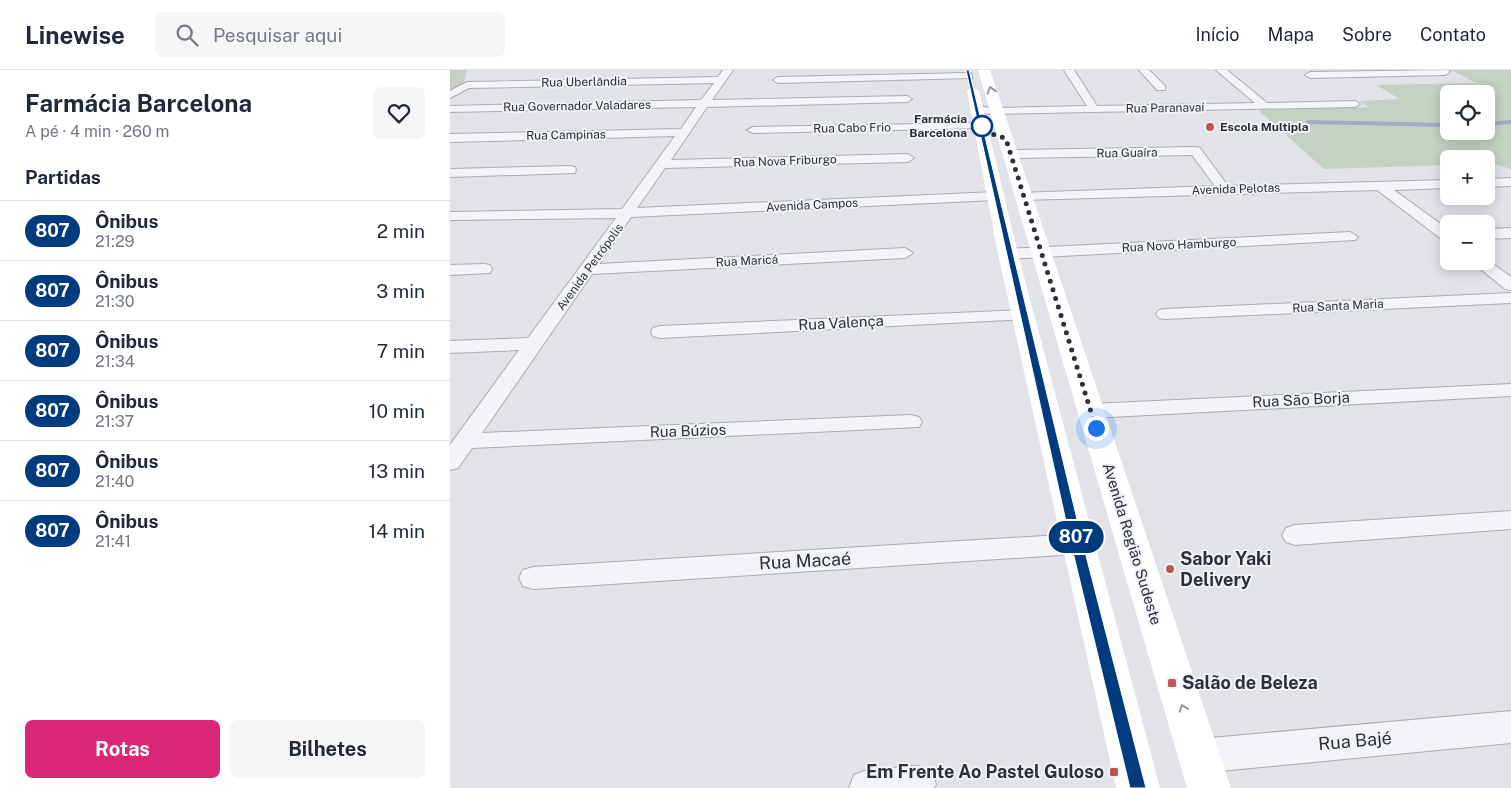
<!DOCTYPE html>
<html lang="pt">
<head>
<meta charset="utf-8">
<style>
  :root { --surface:#fff; --page:#f6f6f7; --text:#1f2937; --muted:#747a83; --line:#e0e1e3; --accent:#db2777 }
  body { margin:0; font-family:"Public Sans",sans-serif; background:var(--page); color:var(--text); height:100vh; display:flex; flex-direction:column; font-size:19px; white-space:nowrap }
  * { box-sizing:border-box; margin:0 }
  p { font-size:16px; color:var(--muted) }
  .icon { flex:none; width:28px; height:28px; fill:none; stroke:currentColor; stroke-width:2; stroke-linecap:round; stroke-linejoin:round }
  .map { position:relative; flex:1; overflow:hidden }
  .drawer { display:flex; flex-direction:column; background:var(--surface); width:450px }
  .drawer>* { flex:none }
  .badge { padding:0 10px; border-radius:16px; font-size:18px; line-height:32px }
  .buttons { position:absolute; left:990px; top:15px; display:grid; gap:10px }
  .buttons a { display:grid; place-items:center; width:55px; height:55px; border-radius:8px; background:var(--surface); box-shadow:0 2px 12px #0003; font-size:25px }
  .you { position:absolute; width:25px; height:25px; margin:-12px; border:4px solid #fff; border-radius:50%; background:#1a73e8; box-shadow:0 0 0 8px #1a73e833 }
  .map>.badge { position:absolute; translate:-50% -50%; box-shadow:0 0 0 2px #fff }
  h2 { padding:0 25px; font-size:19px; line-height:45px }
  .round { display:grid; place-items:center; flex:none; width:52px; height:52px; border-radius:8px; background:var(--page) }
  .summary { display:flex; align-items:center; justify-content:space-between; height:85px; padding:0 25px }
  h1 { font-size:24px; font-weight:700; line-height:38px }
  .action { display:flex; gap:10px; margin-top:auto; padding:10px 25px }
  .action a { flex:1; height:58px; border-radius:8px; background:var(--accent); color:#fff; font-size:20px; font-weight:700; line-height:58px; text-align:center }
  .action a+a { background:var(--page); color:var(--text) }
  ul { padding:0; list-style:none }
  li { display:flex; align-items:center; gap:15px; height:60px; padding:0 25px; border-top:1px solid var(--line) }
  li div { flex:1 }
  li b { display:block; font-size:19px }
  li em { font-style:normal }
  li .badge { min-width:55px; font-weight:700; text-align:center }
  header { display:flex; align-items:center; gap:30px; box-sizing:border-box; height:70px; padding:0 25px; background:var(--surface); border-bottom:1px solid var(--line) }
  header strong { font-size:24px }
  nav { display:flex; gap:28px; margin-inline-start:auto; font-size:18px }
  .search { width:350px; height:45px; background:var(--page); display:flex; align-items:center; gap:12px; box-sizing:border-box; padding:0 18px; border-radius:8px; color:var(--muted); font-size:19px }
  main { display:flex; flex:1; min-height:0 }
  .map>svg:first-child { display:block }
  .green { fill:#c4d1c3; fill-rule:evenodd }
  .lines { fill:none; stroke-linecap:round; stroke-linejoin:round }
  .stream { stroke:#a0abc4; stroke-width:4 }
  .street-casing { stroke:#aaadb5; stroke-width:2 }
  .street { fill:#f3f4f7; fill-rule:evenodd }
  .secondary { fill:#fff; fill-rule:evenodd }
  .oneway { stroke:#95979e }
  .line { fill:#003b80; stroke:#fff }
  .walk { stroke:#2b2f3e; stroke-width:5; stroke-dasharray:0 9 }
  .stop-dot { fill:#fff; stroke:#003b80; stroke-width:2.5 }
  .poi-dot { fill:#bf5554; stroke:#f0f2f6; stroke-width:2 }
  .labels { text-anchor:middle; stroke-width:4; stroke-linejoin:round; paint-order:stroke }
  .far-street-label { font-size:12px; fill:#2b2f3e; stroke:#f0f2f6 }
  .far-stop-label { font-size:12px; font-weight:bold; fill:#2b2f3e; stroke:#f0f2f6; text-anchor:end }
  .far-poi-label { font-size:12px; font-weight:bold; fill:#2b2f3e; stroke:#f0f2f6; text-anchor:start }
  .street-label { font-size:15px; fill:#2b2f3e; stroke:#f0f2f6 }
  .near-poi-label { font-size:18px; font-weight:bold; fill:#2b2f3e; stroke:#f0f2f6; text-anchor:start }
  .near-street-label { font-size:18px; fill:#2b2f3e; stroke:#f0f2f6 }
</style>
</head>
<body>
<header>
<strong>Linewise</strong>
<div class="search"><svg class="icon" aria-label="search" viewBox="0 0 24 24"><circle cx="10" cy="10" r="6"/><path d="M15 15l6 6"/></svg>Pesquisar aqui</div>
<nav><a>Início</a><a>Mapa</a><a>Sobre</a><a>Contato</a></nav>
</header>
<main>
<section class="drawer">
<div class="summary"><div><h1>Farmácia Barcelona</h1><p>A pé · 4 min · 260 m</p></div><a class="round"><svg class="icon" aria-label="heart" viewBox="0 0 24 24"><path d="M12 20l-8-8c-3-5 5-10 8-4 3-6 11-1 8 4z"/></svg></a></div>
<h2>Partidas</h2>
<ul>
<li><span class="badge" style="background:#003b80;color:#fff">807</span><div><b>Ônibus</b><p>21:29</p></div><em>2 min</em></li>
<li><span class="badge" style="background:#003b80;color:#fff">807</span><div><b>Ônibus</b><p>21:30</p></div><em>3 min</em></li>
<li><span class="badge" style="background:#003b80;color:#fff">807</span><div><b>Ônibus</b><p>21:34</p></div><em>7 min</em></li>
<li><span class="badge" style="background:#003b80;color:#fff">807</span><div><b>Ônibus</b><p>21:37</p></div><em>10 min</em></li>
<li><span class="badge" style="background:#003b80;color:#fff">807</span><div><b>Ônibus</b><p>21:40</p></div><em>13 min</em></li>
<li><span class="badge" style="background:#003b80;color:#fff">807</span><div><b>Ônibus</b><p>21:41</p></div><em>14 min</em></li>
</ul>
<div class="action"><a>Rotas</a><a>Bilhetes</a></div>
</section>
<div class="map">
<svg width="1061" height="718" viewBox="0 0 1061 718">
  <rect width="100%" height="100%" fill="#e1e3e8"/>
  <path class="green" d="M0 0H17L13 15 0 22Z
    M1001 0H1061V99L1045 94H1036V89H999V95L874 99 808 40 919 37 910 31 950 29 926 15 1027 13ZM999 24H1036V61H999Z"/>
  <g class="lines">
    <path class="stream" d="M858 52 999 55
      M1036 54 1061 52"/>
    <g class="street-casing">
      <path id="street" d="M273 0H283L262 30 457 26 462 29 457 32 257 37 221 90 458 84 464 88 458 92 215 98 187 138 545 122 552 126 545 130 181 147 149 194 455 178 463 183 455 188 142 204 32 363 461 345 469 347 472 352 469 357 22 378 8 398 0 400V375L69 280 0 283V271L78 268 166 148 0 150V142L172 139 225 66 0 72V64L231 59 246 37 0 42V36L251 30 264 13 19 18 0 28V21L17 12 268 7Z
        M614 0H624L647 36 805 33 766 0H777L817 33 905 31 910 34 905 37 540 44 527 42 522 35 527 32 534 37 540 38 637 36Z
        M689 0H699L715 16V20H707Z
        M998 0 1000 2 995 5 860 8 855 5 860 2Z
        M519 3 522 4V8L328 13 323 10 328 7Z
        M532 53 536 54V58L303 63 297 60 303 57Z
        M746 77 750 78 778 116 999 110V118L944 120 999 160V173L994 171 927 120 573 130 566 126 568 123 765 116 742 85 560 88 554 84 560 80Z
        M120 96 125 97 126 100 125 103 0 107V99Z
        M1061 108V116L1036 117V109Z
        M1061 158V168L1036 169V159Z
        M900 162 908 167 905 170 558 189 550 184 558 179Z
        M1036 189 1061 207V220L1055 219 1021 191H1036Z
        M34 194 40 195 42 199 40 203 0 205V195Z
        M1061 223V233L715 249 709 248 706 244 709 240 715 239Z
        M573 240 579 241 582 245 579 249 210 268 203 266 201 262 203 258 210 256Z
        M1061 314V326L641 348 633 346 630 341 633 336 641 334Z
        M1061 441V459L845 475 836 472 832 465 836 458 845 455Z
        M627 464 636 467 640 474 636 481 627 484 83 519 73 516 69 508 73 500 83 497Z
        M1061 641V673L749 703 737 698 732 686 737 674 749 669Z
        M468 696 481 701 486 714 484 718H399L404 705 417 700Z"/>
    </g>
    <use href="#street" class="street"/>
    <path class="secondary" d="M528 0H540L781 718H737Z
      M523 17 529 21 568 184 710 718H666L548 184 517 21Z"/>
  </g>
  <defs><path id="oneway-chevron" d="M-2-3.5L2.5 0L-2 3.5" fill="none" stroke-width="1.6" stroke-linecap="round" stroke-linejoin="round" transform="scale(1.25)"/></defs>
  <g class="oneway">
    <use href="#oneway-chevron" transform="translate(541 20) rotate(-107)"/>
    <use href="#oneway-chevron" transform="translate(733 638) rotate(-109)"/>
  </g>
  <path class="line" d="M516 0H519L633 474 696 718H680L621 474Z"/>
  <g class="lines">
    <path class="walk" d="M532 56 533 63 547 65 556 69 646 358"/>
  </g>
  <circle class="stop-dot" cx="532" cy="56" r="10"/>
  <g class="poi-dot">
    <circle cx="760" cy="57" r="5"/>
    <circle cx="720" cy="499" r="5"/>
    <rect x="717" y="608" width="10" height="10" rx="2.5"/>
    <rect x="659" y="697" width="10" height="10" rx="2.5"/>
  </g>
  <g class="labels">
    <g class="far-street-label">
      <text transform="translate(134 12) rotate(-1)" y="4">Rua Uberlândia</text>
      <text transform="translate(127 36) rotate(-1)" y="4">Rua Governador Valadares</text>
      <text transform="translate(715 38) rotate(-1)" y="4">Rua Paranavaí</text>
      <text transform="translate(402 58) rotate(-1)" y="4">Rua Cabo Frio</text>
      <text transform="translate(116 65) rotate(-1)" y="4">Rua Campinas</text>
      <text transform="translate(677 83) rotate(-1)" y="4">Rua Guaíra</text>
      <text transform="translate(335 91) rotate(-2)" y="4">Rua Nova Friburgo</text>
      <text transform="translate(786 119) rotate(-2)" y="4">Avenida Pelotas</text>
      <text transform="translate(362 135) rotate(-3)" y="4">Avenida Campos</text>
      <text transform="translate(729 175) rotate(-3)" y="4">Rua Novo Hamburgo</text>
      <text transform="translate(297 191) rotate(-3)" y="4">Rua Maricá</text>
      <text transform="translate(140 197) rotate(-54)" y="4">Avenida Petrópolis</text>
      <text transform="translate(888 236) rotate(-3)" y="4">Rua Santa Maria</text>
    </g>
    <g class="far-stop-label">
      <text x="517" y="53">Farmácia<tspan x="517" dy="14">Barcelona</tspan></text>
    </g>
    <g class="far-poi-label">
      <text x="770" y="61">Escola Multipla</text>
    </g>
    <g class="street-label">
      <text transform="translate(391 253) rotate(-3)" y="5">Rua Valença</text>
      <text transform="translate(851 330) rotate(-3)" y="5">Rua São Borja</text>
      <text transform="translate(238 361) rotate(-2)" y="5">Rua Búzios</text>
      <text transform="translate(682 474) rotate(73)" y="5">Avenida Região Sudeste</text>
    </g>
    <g class="near-poi-label">
      <text x="730" y="495">Sabor Yaki<tspan x="730" dy="21">Delivery</tspan></text>
      <text x="732" y="619">Salão de Beleza</text>
      <text x="654" y="708" text-anchor="end">Em Frente Ao Pastel Guloso</text>
    </g>
    <g class="near-street-label">
      <text transform="translate(355 491) rotate(-3)" y="6">Rua Macaé</text>
      <text transform="translate(905 671) rotate(-5)" y="6">Rua Bajé</text>
    </g>
  </g>
</svg>
<div class="buttons">
<a><svg class="icon" aria-label="locate" viewBox="0 0 24 24"><circle cx="12" cy="12" r="6"/><path d="M12 2v4M12 18v4M2 12h4M18 12h4"/></svg></a>
<a>+</a>
<a>−</a>
</div>
<div class="you" style="left:646px;top:358px"></div>
<b class="badge" style="left:626px;top:467px;background:#003b80;color:#fff">807</b>
</div>
</main>
</body>
</html>
